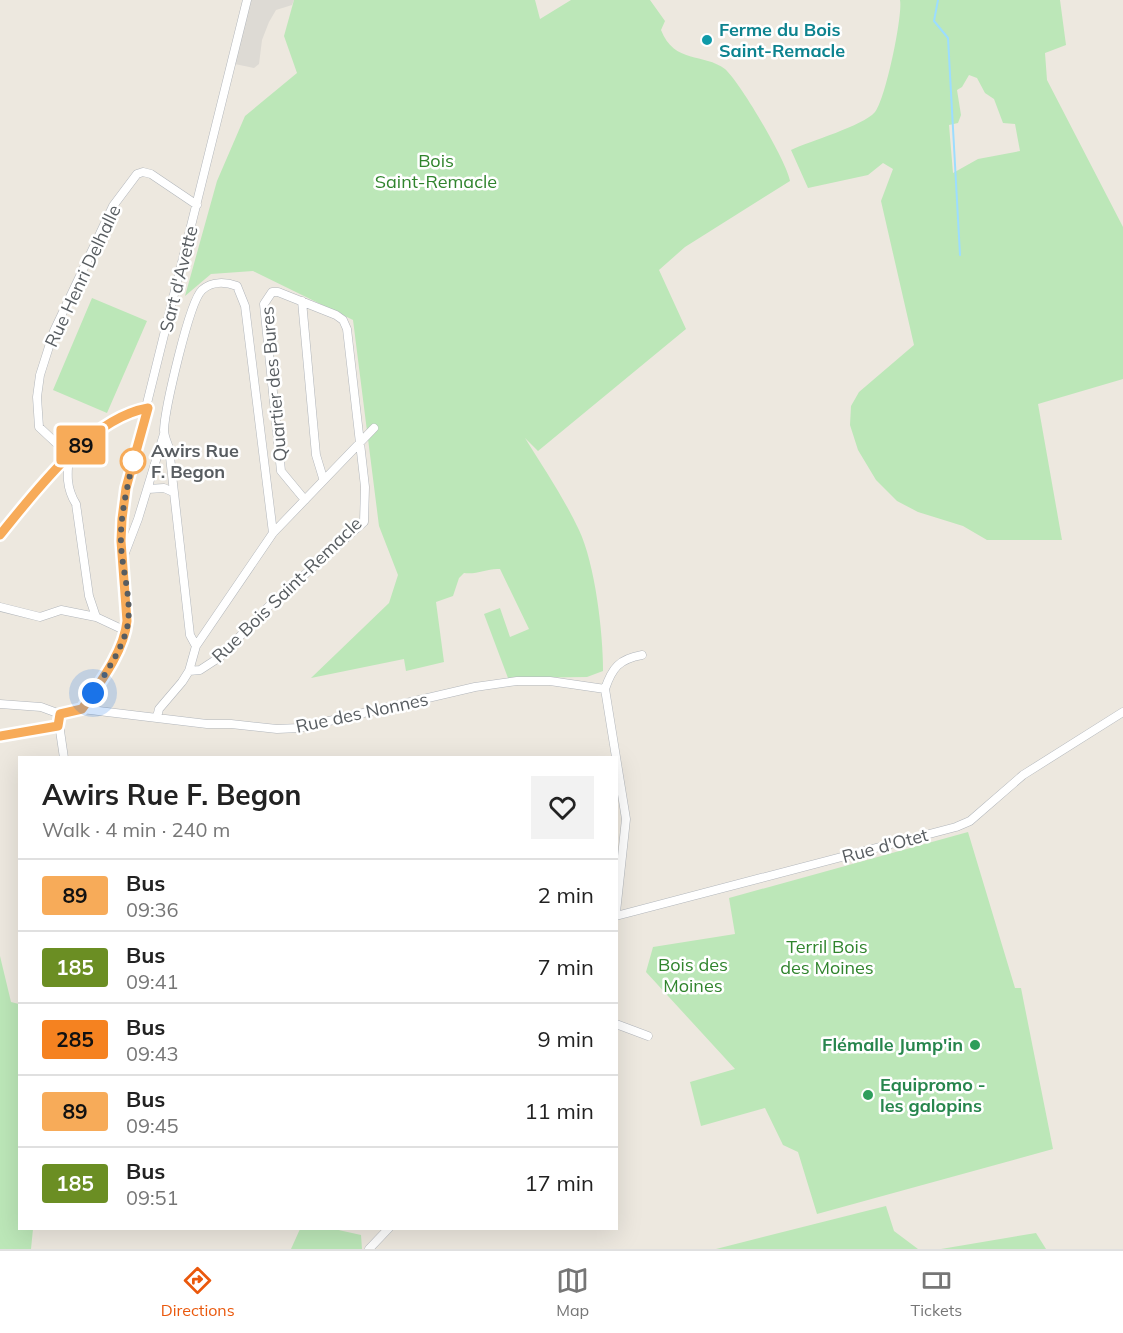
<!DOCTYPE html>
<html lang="en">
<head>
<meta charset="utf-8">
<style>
  :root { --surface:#fff; --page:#f2f2f2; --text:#222; --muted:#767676; --line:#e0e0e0; --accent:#ea580c }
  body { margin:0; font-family:Mulish,sans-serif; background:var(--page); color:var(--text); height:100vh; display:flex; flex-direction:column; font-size:22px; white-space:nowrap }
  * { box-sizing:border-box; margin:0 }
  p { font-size:20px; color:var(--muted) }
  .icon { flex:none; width:33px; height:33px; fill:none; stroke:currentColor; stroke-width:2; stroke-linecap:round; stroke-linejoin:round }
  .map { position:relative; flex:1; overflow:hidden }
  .side { position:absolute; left:18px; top:756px; width:600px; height:474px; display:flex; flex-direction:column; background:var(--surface); border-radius:0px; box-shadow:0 6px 24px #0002 }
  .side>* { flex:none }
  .badge { padding:0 12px; border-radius:4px; font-size:21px; line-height:39px }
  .you { position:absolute; width:30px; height:30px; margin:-15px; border:4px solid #fff; border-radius:50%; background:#1a73e8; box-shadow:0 0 0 9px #1a73e833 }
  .map>.badge { position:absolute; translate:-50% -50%; box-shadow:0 0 0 3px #fff }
  .round { display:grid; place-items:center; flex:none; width:63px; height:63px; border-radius:0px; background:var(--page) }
  .summary { display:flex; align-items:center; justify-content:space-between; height:102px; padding:0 24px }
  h1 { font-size:28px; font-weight:700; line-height:45px }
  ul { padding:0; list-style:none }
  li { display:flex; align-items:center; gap:18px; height:72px; padding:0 24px; border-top:2px solid var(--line) }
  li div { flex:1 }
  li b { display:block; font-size:22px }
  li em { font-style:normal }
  li .badge { min-width:66px; font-weight:700; text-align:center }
  .tabs { display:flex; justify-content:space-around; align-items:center; height:84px; border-top:2px solid var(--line); background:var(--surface); font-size:16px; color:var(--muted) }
  .tabs a { display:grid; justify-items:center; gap:3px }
  .tabs .active { color:var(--accent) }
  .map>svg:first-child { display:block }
  .industrial { fill:#dddad4 }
  .green { fill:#bce7b8; fill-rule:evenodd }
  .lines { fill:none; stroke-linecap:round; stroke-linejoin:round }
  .stream { stroke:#9cddff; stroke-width:2 }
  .minor-casing { stroke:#b2b6bb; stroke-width:9 }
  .minor { stroke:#fff; stroke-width:8 }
  .line-casing { stroke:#fff; stroke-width:14 }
  .line { stroke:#f7ab59; stroke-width:9 }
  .walk { stroke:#585d61; stroke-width:6; stroke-dasharray:0 10.8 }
  .culture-dot { fill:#0f9aa8; stroke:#fff; stroke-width:2 }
  .stop-dot { fill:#fff; stroke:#f7ab59; stroke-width:3 }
  .leisure-dot { fill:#2e9e5b; stroke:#fff; stroke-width:2 }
  .labels { text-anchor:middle; stroke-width:5; stroke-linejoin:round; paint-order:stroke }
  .culture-label { font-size:18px; font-weight:bold; fill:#0d838f; stroke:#fff; text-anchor:start }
  .park-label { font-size:18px; fill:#30842d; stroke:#fff }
  .street-label { font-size:18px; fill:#585d61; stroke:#fff }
  .stop-label { font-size:18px; font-weight:bold; fill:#585d61; stroke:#fff; text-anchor:start }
  .leisure-label { font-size:18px; font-weight:bold; fill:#27864d; stroke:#fff; text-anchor:end }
</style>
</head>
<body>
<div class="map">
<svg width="1123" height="1249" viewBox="0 0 1123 1249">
  <rect width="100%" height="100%" fill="#ede8df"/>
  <path class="industrial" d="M250 0H294L292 5 276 10 269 22 262 40 259 64 254 68 235 64Z"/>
  <path class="green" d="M294 0H535L540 19 571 0H650L665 21 661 30C674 64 704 53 725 69 740 82 787 162 790 181L685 247 659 270 686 329 538 451 525 438C543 467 564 498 579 530 595 564 603 632 603 671L587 677 508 678 484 614 500 608 510 637 529 629 500 569C487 568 477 575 464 573L459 578 453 596 436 602 444 662 406 671 404 659 311 678 389 603 398 575 379 526 353 320 253 271 211 274 185 296 217 181 245 116 297 73 284 36Z
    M900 0H1060L1066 45 1045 53 1047 80 1123 227V379L1038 404 1062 540H987L963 526 918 512 897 501 876 480 858 450 850 425 851 406 859 392 914 345 881 201 893 169 883 163 868 175 808 188 791 150C810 141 863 126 875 112 885 101 903 16 900 0ZM969 75 977 78 985 93 994 99 1003 123 1015 124 1020 151 978 159 953 173 949 125 958 123 961 115 957 90 962 87Z
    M92 298 147 321 107 413 53 390Z
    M968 832 1015 988H1021L1053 1149 817 1214 798 1152 783 1145 765 1108 701 1126 690 1082 735 1069 646 972 653 947 735 934 729 898Z
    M0 956 11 1002 19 1004 20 1228 33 1229 31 1249H0Z
    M886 1206 894 1231 918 1249H716Z
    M300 1229H334L361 1235 362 1249H291Z
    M1036 1233 1046 1249H941Z"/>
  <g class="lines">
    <path class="stream" d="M938 0 934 21 948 38 960 255"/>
    <g class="minor-casing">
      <path id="minor" d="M302 301 316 455 323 478
        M148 489 164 488 173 492
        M0 535C36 492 90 418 148 408
        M123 558 138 519 164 434
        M0 607 40 617 61 610 96 617 126 631
        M96 617 89 596 76 504C66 488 67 474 69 455L39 427 37 397 40 375 54 331 113 206 137 174 143 172 151 174 197 205
        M196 646 190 635 169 448C167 442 164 436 164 430 165 409 189 302 202 290 212 281 226 282 237 286L245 306 273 533
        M189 671 200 670 220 657 268 607 364 522 365 487 347 329 343 320 336 315 278 292H272L264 304 281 471 305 500
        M0 704 41 707 60 714
        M82 709 113 660 126 631 128 608 121 541 126 488 247 0
        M60 714 82 709 207 724H231L277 729 299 728 475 687 517 681H550L605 689
        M157 717 159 709 182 682 189 671 196 646 273 533 374 428
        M59 724 64 758
        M0 736 58 726
        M616 912 626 819 605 689C612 668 619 659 642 655
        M616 916 956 827 970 821 1023 775 1123 712
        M616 1024 648 1036
        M369 1249 389 1228"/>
    </g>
    <use href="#minor" class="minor"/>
  </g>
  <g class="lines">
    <g class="line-casing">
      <path id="line" d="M0 535C35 492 90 418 148 408L126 488 122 519 121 541 127 621C124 652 99 684 82 709L60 714 58 726 0 736"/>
    </g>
    <use href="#line" class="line"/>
    <path class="walk" d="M93 693C105 674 119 654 126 632 134 605 122 572 121 544 120 515 127 489 133 461"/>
  </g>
  <circle class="culture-dot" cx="707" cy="40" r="6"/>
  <circle class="stop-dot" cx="133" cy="461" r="12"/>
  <g class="leisure-dot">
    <circle cx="975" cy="1045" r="6"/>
    <circle cx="868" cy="1095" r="6"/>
  </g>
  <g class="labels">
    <g class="culture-label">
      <text x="719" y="36">Ferme du Bois<tspan x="719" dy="21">Saint-Remacle</tspan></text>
    </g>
    <g class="park-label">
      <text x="436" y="167">Bois<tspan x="436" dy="21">Saint-Remacle</tspan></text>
      <text x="827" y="953">Terril Bois<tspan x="827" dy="21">des Moines</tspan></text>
      <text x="693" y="971">Bois des<tspan x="693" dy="21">Moines</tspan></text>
    </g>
    <g class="street-label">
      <text transform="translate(83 276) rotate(-65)" y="6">Rue Henri Delhalle</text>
      <text transform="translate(179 279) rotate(-76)" y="6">Sart d'Avette</text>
      <text transform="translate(274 384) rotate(-95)" y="6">Quartier des Bures</text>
      <text transform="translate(287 590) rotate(-44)" y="6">Rue Bois Saint-Remacle</text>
      <text transform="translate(362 713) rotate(-12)" y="6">Rue des Nonnes</text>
      <text transform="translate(885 846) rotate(-15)" y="6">Rue d'Otet</text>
    </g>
    <g class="stop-label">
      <text x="151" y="457">Awirs Rue<tspan x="151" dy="21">F. Begon</tspan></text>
    </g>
    <g class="leisure-label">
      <text x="963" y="1051">Flémalle Jump'in</text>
      <text x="880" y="1091" text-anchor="start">Equipromo -<tspan x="880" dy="21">les galopins</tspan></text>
    </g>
  </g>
</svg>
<div class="you" style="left:93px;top:693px"></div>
<b class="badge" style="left:81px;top:445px;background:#f7ab59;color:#111">89</b>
<section class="side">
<div class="summary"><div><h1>Awirs Rue F. Begon</h1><p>Walk · 4 min · 240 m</p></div><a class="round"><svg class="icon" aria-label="heart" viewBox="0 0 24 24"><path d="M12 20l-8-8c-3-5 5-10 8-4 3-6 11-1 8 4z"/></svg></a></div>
<ul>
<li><span class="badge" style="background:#f7ab59;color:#111">89</span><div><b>Bus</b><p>09:36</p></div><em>2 min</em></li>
<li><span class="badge" style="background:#6b8e23;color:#fff">185</span><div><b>Bus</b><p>09:41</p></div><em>7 min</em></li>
<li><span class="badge" style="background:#f58220;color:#111">285</span><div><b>Bus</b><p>09:43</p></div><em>9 min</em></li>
<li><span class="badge" style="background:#f7ab59;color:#111">89</span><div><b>Bus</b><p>09:45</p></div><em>11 min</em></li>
<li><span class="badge" style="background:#6b8e23;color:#fff">185</span><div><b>Bus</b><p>09:51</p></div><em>17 min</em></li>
</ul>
</section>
</div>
<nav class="tabs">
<a class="active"><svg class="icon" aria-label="directions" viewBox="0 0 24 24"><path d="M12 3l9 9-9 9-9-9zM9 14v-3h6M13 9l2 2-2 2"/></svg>Directions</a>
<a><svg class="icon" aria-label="map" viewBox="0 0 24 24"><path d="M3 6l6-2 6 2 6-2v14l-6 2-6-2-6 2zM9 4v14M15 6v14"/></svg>Map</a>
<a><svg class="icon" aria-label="tickets" viewBox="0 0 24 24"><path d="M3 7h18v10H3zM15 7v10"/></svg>Tickets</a>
</nav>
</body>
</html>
